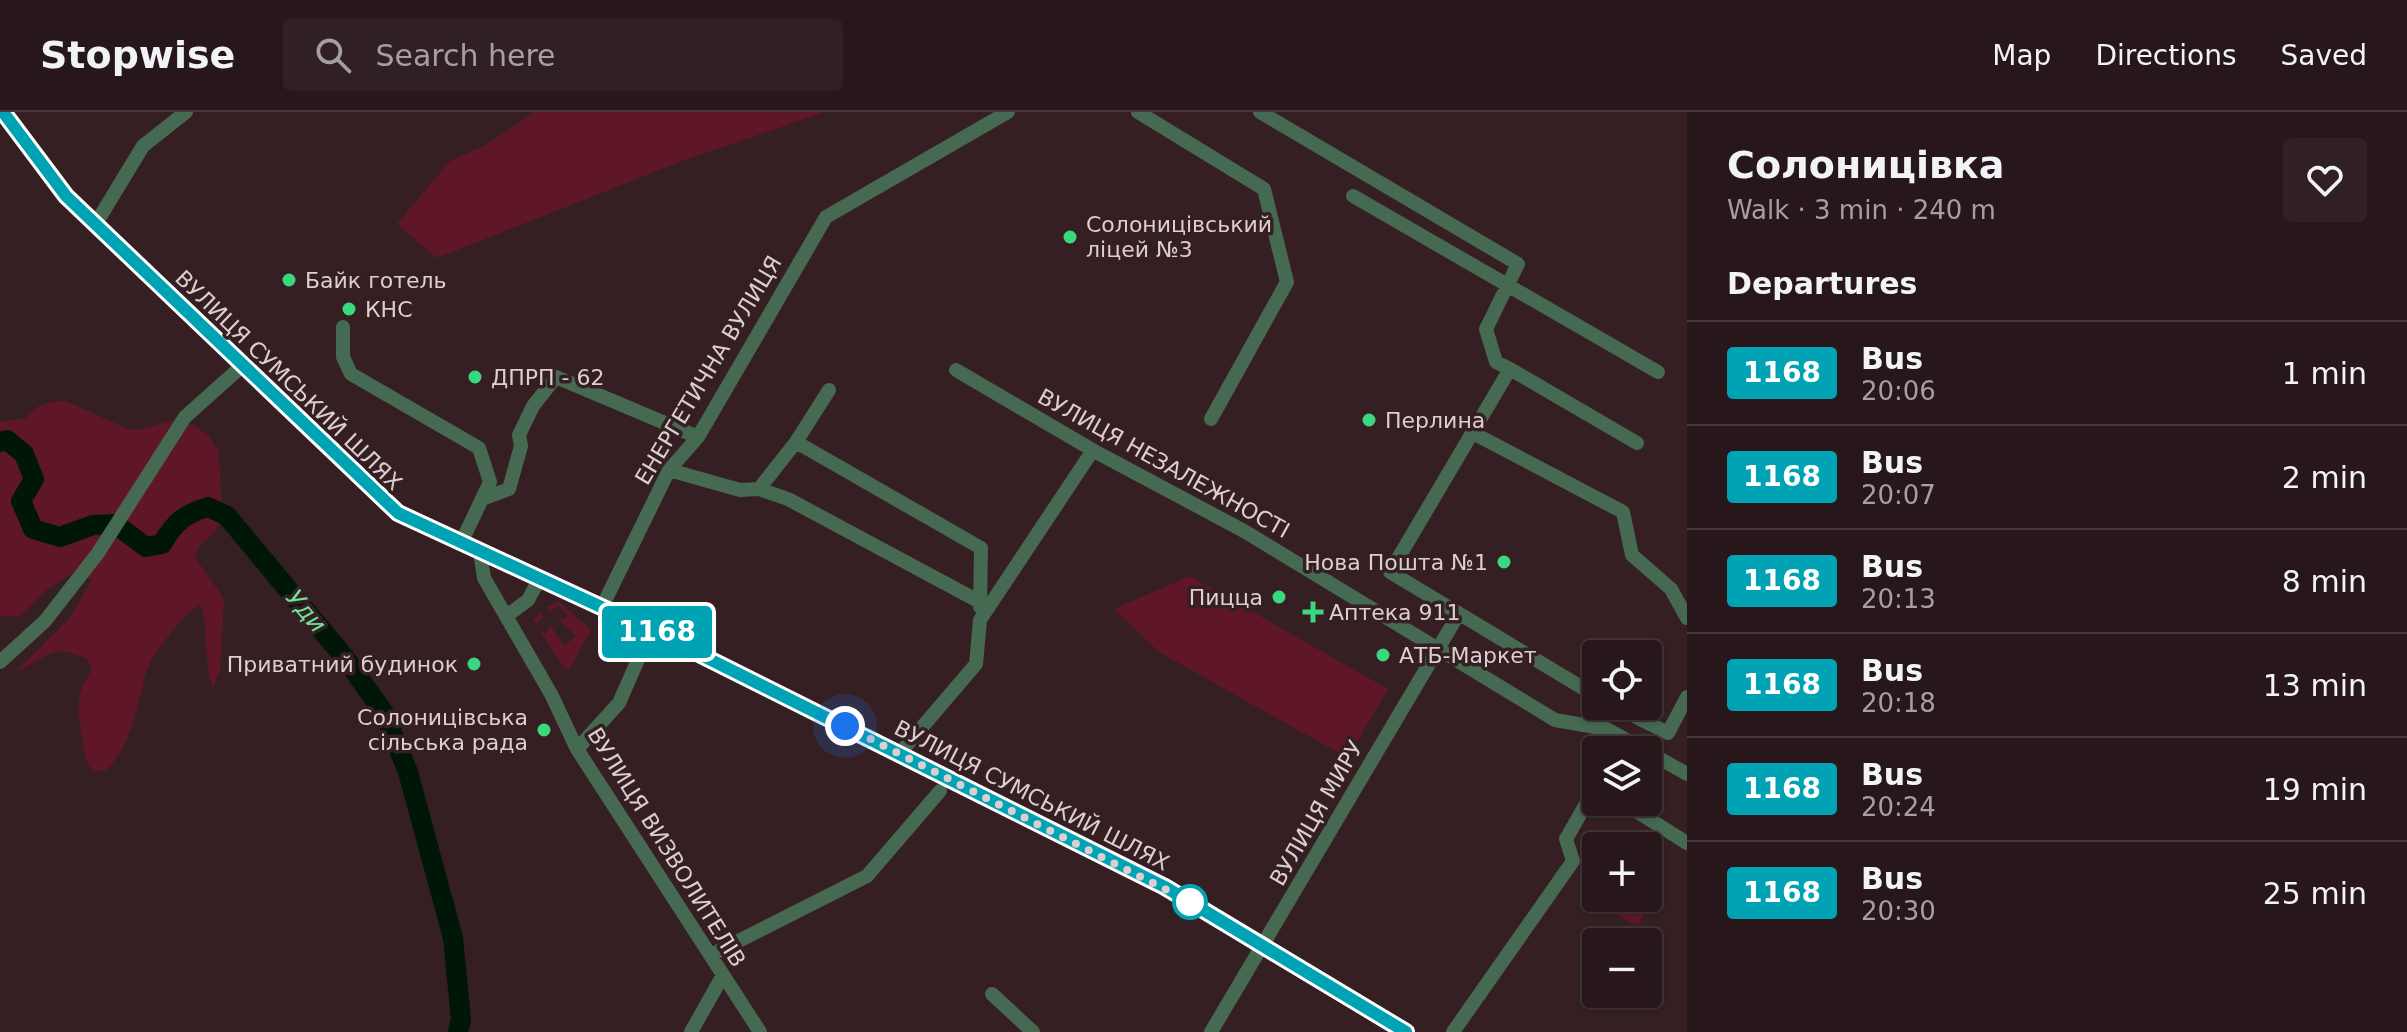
<!DOCTYPE html>
<html lang="en">
<head>
<meta charset="utf-8">
<style>
  :root { --surface:#28171a; --page:#302023; --text:#f1f3f6; --muted:#a59fa2; --line:#443639 }
  body { margin:0; font-family:"DejaVu Sans",sans-serif; background:var(--page); color:var(--text); height:100vh; display:flex; flex-direction:column; font-size:30px; white-space:nowrap }
  * { box-sizing:border-box; margin:0 }
  p { font-size:26px; color:var(--muted) }
  .icon { flex:none; width:44px; height:44px; fill:none; stroke:currentColor; stroke-width:2; stroke-linecap:round; stroke-linejoin:round }
  .map { position:relative; flex:1; overflow:hidden }
  .sheet { display:flex; flex-direction:column; background:var(--surface); width:720px }
  .sheet>* { flex:none }
  .badge { padding:0 16px; border-radius:6px; font-size:28px; line-height:52px }
  .controls { position:absolute; left:1582px; top:528px; display:grid; gap:16px }
  .controls a { display:grid; place-items:center; width:80px; height:80px; border-radius:8px; background:var(--surface); box-shadow:0 2px 6px #0004,0 0 0 2px var(--line); font-size:40px }
  .you { position:absolute; width:40px; height:40px; margin:-20px; border:6px solid #fff; border-radius:50%; background:#1a73e8; box-shadow:0 0 0 12px #1a73e833 }
  .map>.badge { position:absolute; translate:-50% -50%; box-shadow:0 0 0 4px #fff }
  h2 { padding:0 40px; font-size:30px; line-height:72px }
  .round { display:grid; place-items:center; flex:none; width:84px; height:84px; border-radius:8px; background:var(--page) }
  .overview { display:flex; align-items:center; justify-content:space-between; height:136px; padding:0 40px }
  h1 { font-size:38px; font-weight:700; line-height:60px }
  ul { padding:0; list-style:none }
  li { display:flex; align-items:center; gap:24px; height:104px; padding:0 40px; border-top:2px solid var(--line) }
  li div { flex:1 }
  li b { display:block; font-size:30px }
  li em { font-style:normal }
  li .badge { min-width:88px; font-weight:700; text-align:center }
  header { display:flex; align-items:center; gap:48px; box-sizing:border-box; height:112px; padding:0 40px; background:var(--surface); border-bottom:2px solid var(--line) }
  header strong { font-size:38px }
  nav { display:flex; gap:44px; margin-inline-start:auto; font-size:28px }
  .search { width:560px; height:72px; background:var(--page); display:flex; align-items:center; gap:20px; box-sizing:border-box; padding:0 28px; border-radius:8px; color:var(--muted); font-size:30px }
  main { display:flex; flex:1; min-height:0 }
  .map>svg:first-child { display:block }
  .green { fill:#5f1727 }
  .lines { fill:none; stroke-linecap:round; stroke-linejoin:round }
  .river { stroke:#001606; stroke-width:20 }
  .minor { stroke:#466951; stroke-width:14 }
  .major { stroke:#60ac7a; stroke-width:16 }
  .line-casing { stroke:#fff; stroke-width:18 }
  .line { stroke:#00a3b4; stroke-width:12 }
  .walk { stroke:#ddcecf; stroke-width:8; stroke-dasharray:0 14.4 }
  .poi-dot { fill:#39d87f; stroke:#351f22; stroke-width:3 }
  .stop-dot { fill:#fff; stroke:#00a3b4; stroke-width:4 }
  .labels { text-anchor:middle; stroke-width:7; stroke-linejoin:round; paint-order:stroke }
  .poi-label { font-size:22px; fill:#ddcecf; stroke:#351f22; text-anchor:start }
  .street-label { font-size:22px; fill:#ddcecf; stroke:#351f22 }
  .water-label { font-size:24px; font-style:italic; fill:#6de79a; stroke:#351f22 }
</style>
</head>
<body>
<header>
<strong>Stopwise</strong>
<div class="search"><svg class="icon" aria-label="search" viewBox="0 0 24 24"><circle cx="10" cy="10" r="6"/><path d="M15 15l6 6"/></svg>Search here</div>
<nav><a>Map</a><a>Directions</a><a>Saved</a></nav>
</header>
<main>
<div class="map">
<svg width="1687" height="920" viewBox="0 0 1687 920">
  <rect width="100%" height="100%" fill="#351f22"/>
  <path class="green" d="M534 0H825L687 47 437 146 397 112 450 49 486 33Z
    M66 289 128 317 139 318 173 308 194 313 209 324 219 340 222 406 217 417 199 434 195 445 224 487 220 559 213 576C202 549 210 508 199 492 185 501 150 544 146 561 136 594 133 633 106 658L94 659C84 650 85 644 83 631 78 600 73 585 92 558L87 547C50 529 48 547 16 559L69 507 92 468 75 460 45 479 19 505 0 504V310L26 306C36 292 49 289 66 289Z
    M1190 464 1388 577 1348 646 1159 540 1114 497Z
    M559 489 591 518 569 558 564 556 533 508 540 501 544 505 536 512 545 522 550 513 564 534 576 524 557 506 564 508 568 504 558 493 550 500 546 495Z
    M1612 786H1639L1650 792 1638 814 1606 797Z"/>
  <g class="lines">
    <path class="river" d="M0 330 7 328 24 342 34 367 21 389 33 417 60 425 93 413 115 412 146 435 162 432C174 411 184 402 208 395L227 404 345 546 384 601 408 660 453 826 461 907 458 920"/>
    <path class="minor" d="M1138 0 1264 77 1287 170 1211 307
      M1260 0 1518 152 1486 217 1496 250 1510 257 1390 460 1596 584
      M1353 84 1658 260
      M95 113 143 34 186 0
      M343 215V245L351 262 479 336 490 370 461 431
      M1510 257 1637 331
      M956 258 1096 340 1244 419 1555 608 1607 617 1644 638
      M1473 321 1623 400 1632 443 1671 477 1687 506
      M796 330 981 436 980 495
      M669 358 740 378 759 377 788 387 980 490
      M759 377 796 330 829 278
      M485 386 509 377 521 334 519 323 533 294 556 265 698 325
      M480 440 484 466 551 582 577 637 760 920
      M602 495 669 358 698 325 826 105 1008 0
      M508 503 528 488 540 466
      M0 550 45 509 98 441 185 305 242 254
      M1614 594 1668 621 1687 585
      M577 637 619 591 651 518
      M1648 640 1687 662
      M900 641 976 552 980 508 1093 338
      M1622 690 1687 731
      M713 842 867 764 940 679
      M992 882 1033 920
      M691 920 722 865
      M1211 920 1458 503
      M1453 920 1573 749 1566 727 1590 685H1596"/>
    <path class="major" d="M3 0 66 84 398 401 651 518 1165 775 1406 920"/>
  </g>
  <g class="lines">
    <g class="line-casing">
      <path id="line" d="M3 0 66 84 398 401 651 518 1165 775 1406 920"/>
    </g>
    <use href="#line" class="line"/>
    <path class="walk" d="M845 614 1190 790"/>
  </g>
  <g class="poi-dot">
    <circle cx="1070" cy="125" r="8"/>
    <circle cx="289" cy="168" r="8"/>
    <circle cx="349" cy="197" r="8"/>
    <circle cx="475" cy="265" r="8"/>
    <circle cx="1369" cy="308" r="8"/>
    <circle cx="1504" cy="450" r="8"/>
    <circle cx="1279" cy="485" r="8"/>
    <path d="M1309 488h8v8h8v8h-8v8h-8v-8h-8v-8h8z"/>
    <circle cx="1383" cy="543" r="8"/>
    <circle cx="474" cy="552" r="8"/>
    <circle cx="544" cy="618" r="8"/>
  </g>
  <circle class="stop-dot" cx="1190" cy="790" r="16"/>
  <g class="labels">
    <g class="poi-label">
      <text x="1086" y="120">Солоницівський<tspan x="1086" dy="25">ліцей №3</tspan></text>
      <text x="305" y="176">Байк готель</text>
      <text x="365" y="205">КНС</text>
      <text x="491" y="273">ДПРП - 62</text>
      <text x="1385" y="316">Перлина</text>
      <text x="1488" y="458" text-anchor="end">Нова Пошта №1</text>
      <text x="1263" y="493" text-anchor="end">Пицца</text>
      <text x="1329" y="508">Аптека 911</text>
      <text x="1399" y="551">АТБ-Маркет</text>
      <text x="458" y="560" text-anchor="end">Приватний будинок</text>
      <text x="528" y="613" text-anchor="end">Солоницівська<tspan x="528" dy="25">сільська рада</tspan></text>
    </g>
    <g class="street-label">
      <text transform="translate(708 258) rotate(-59)" y="8">ЕНЕРГЕТИЧНА ВУЛИЦЯ</text>
      <text transform="translate(289 268) rotate(44)" y="8">ВУЛИЦЯ СУМСЬКИЙ ШЛЯХ</text>
      <text transform="translate(1164 351) rotate(29)" y="8">ВУЛИЦЯ НЕЗАЛЕЖНОСТІ</text>
      <text transform="translate(1032 683) rotate(27)" y="8">ВУЛИЦЯ СУМСЬКИЙ ШЛЯХ</text>
      <text transform="translate(1316 701) rotate(-60)" y="8">ВУЛИЦЯ МИРУ</text>
      <text transform="translate(667 735) rotate(58)" y="8">ВУЛИЦЯ ВИЗВОЛИТЕЛІВ</text>
    </g>
    <g class="water-label">
      <text transform="translate(306 499) rotate(50)" y="8">Уди</text>
    </g>
  </g>
</svg>
<div class="controls">
<a><svg class="icon" aria-label="locate" viewBox="0 0 24 24"><circle cx="12" cy="12" r="6"/><path d="M12 2v4M12 18v4M2 12h4M18 12h4"/></svg></a>
<a><svg class="icon" aria-label="layers" viewBox="0 0 24 24"><path d="M12 4l9 5-9 5-9-5zM3 14l9 5 9-5"/></svg></a>
<a>+</a>
<a>−</a>
</div>
<div class="you" style="left:845px;top:614px"></div>
<b class="badge" style="left:657px;top:520px;background:#00a3b4;color:#fff">1168</b>
</div>
<section class="sheet">
<div class="overview"><div><h1>Солоницівка</h1><p>Walk · 3 min · 240 m</p></div><a class="round"><svg class="icon" aria-label="heart" viewBox="0 0 24 24"><path d="M12 20l-8-8c-3-5 5-10 8-4 3-6 11-1 8 4z"/></svg></a></div>
<h2>Departures</h2>
<ul>
<li><span class="badge" style="background:#00a3b4;color:#fff">1168</span><div><b>Bus</b><p>20:06</p></div><em>1 min</em></li>
<li><span class="badge" style="background:#00a3b4;color:#fff">1168</span><div><b>Bus</b><p>20:07</p></div><em>2 min</em></li>
<li><span class="badge" style="background:#00a3b4;color:#fff">1168</span><div><b>Bus</b><p>20:13</p></div><em>8 min</em></li>
<li><span class="badge" style="background:#00a3b4;color:#fff">1168</span><div><b>Bus</b><p>20:18</p></div><em>13 min</em></li>
<li><span class="badge" style="background:#00a3b4;color:#fff">1168</span><div><b>Bus</b><p>20:24</p></div><em>19 min</em></li>
<li><span class="badge" style="background:#00a3b4;color:#fff">1168</span><div><b>Bus</b><p>20:30</p></div><em>25 min</em></li>
</ul>
</section>
</main>
</body>
</html>
